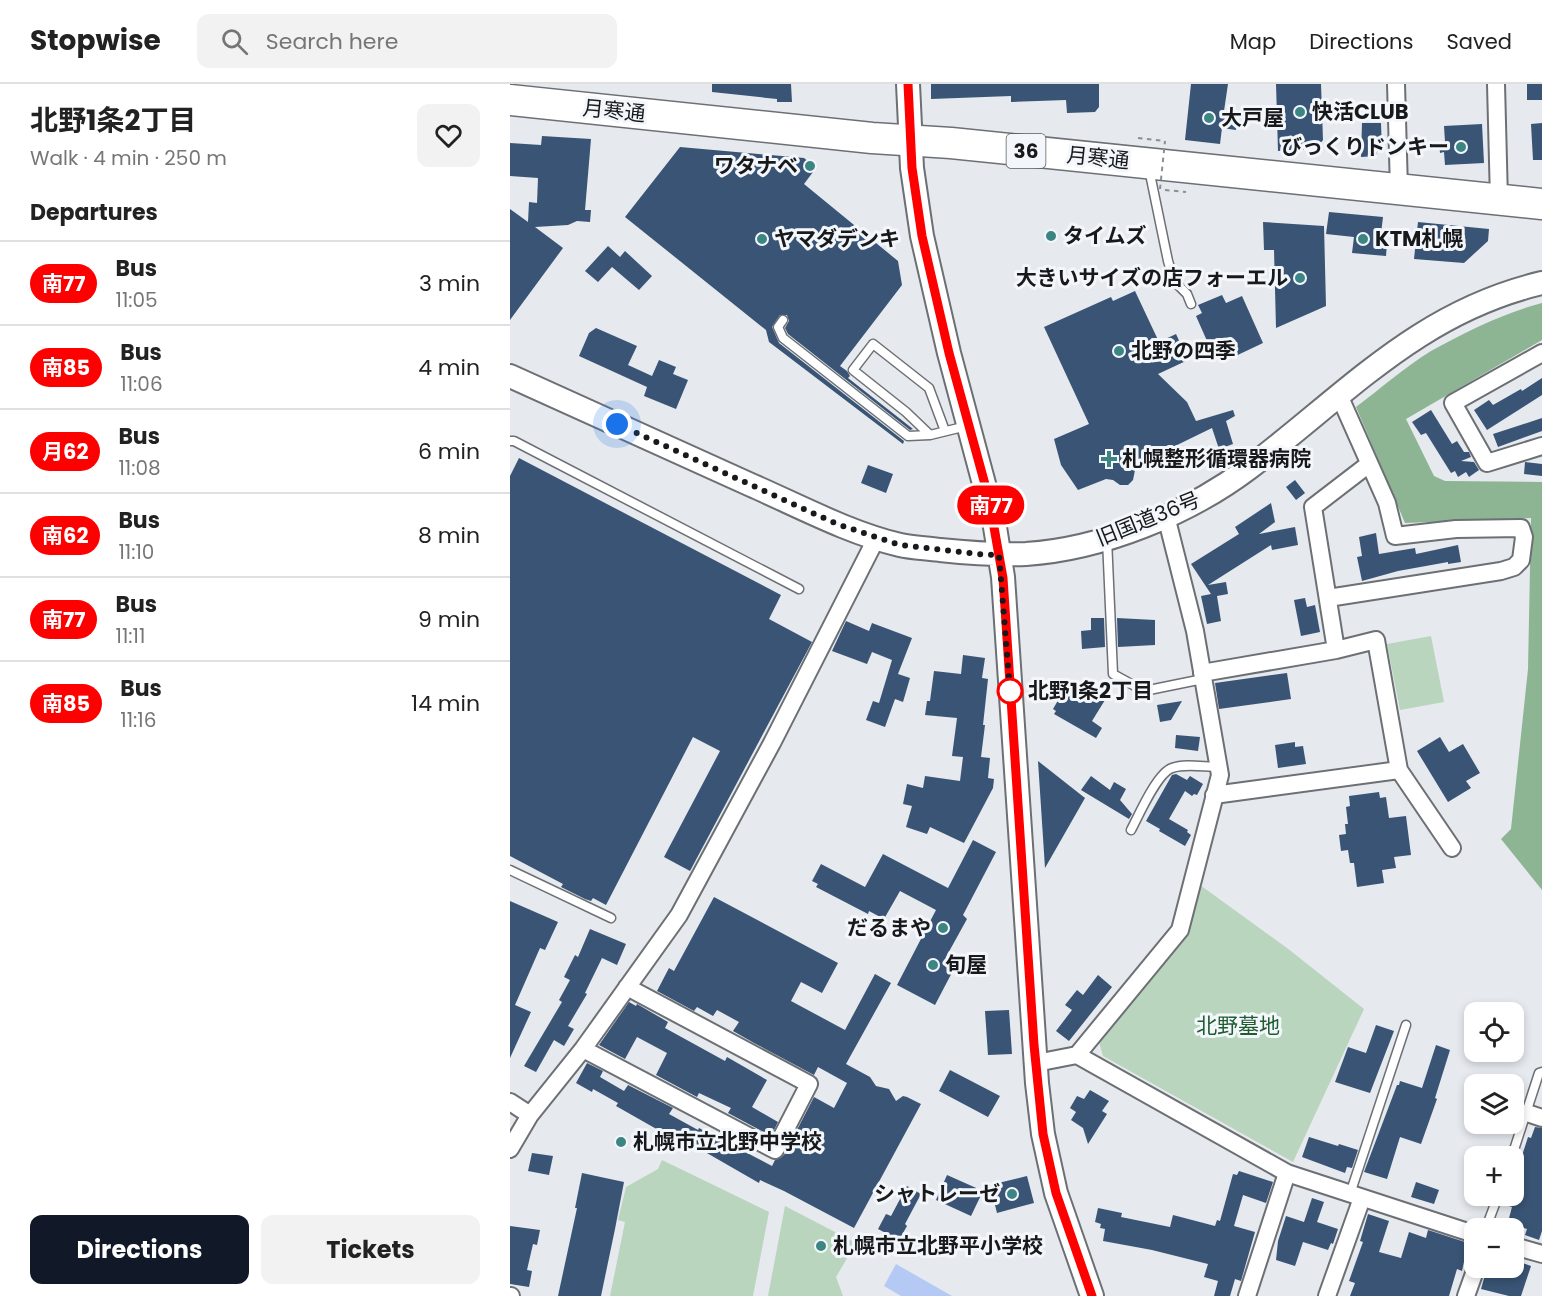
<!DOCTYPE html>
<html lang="en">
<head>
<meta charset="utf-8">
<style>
  :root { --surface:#fff; --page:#f2f2f2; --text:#222; --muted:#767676; --line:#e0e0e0; --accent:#111827 }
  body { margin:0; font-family:Poppins,"Noto Sans JP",sans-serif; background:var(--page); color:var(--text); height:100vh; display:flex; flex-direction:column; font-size:22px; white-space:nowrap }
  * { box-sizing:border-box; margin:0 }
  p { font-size:20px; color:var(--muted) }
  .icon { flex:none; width:33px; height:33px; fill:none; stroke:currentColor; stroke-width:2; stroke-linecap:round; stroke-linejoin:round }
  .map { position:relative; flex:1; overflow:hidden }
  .panel { display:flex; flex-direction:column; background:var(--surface); width:510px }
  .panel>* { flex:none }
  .badge { padding:0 12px; border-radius:20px; font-size:21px; line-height:39px }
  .buttons { position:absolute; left:954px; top:918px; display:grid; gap:12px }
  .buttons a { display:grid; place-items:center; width:60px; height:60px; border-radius:12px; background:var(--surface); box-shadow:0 3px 9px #0003; font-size:30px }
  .you { position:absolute; width:30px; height:30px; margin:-15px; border:4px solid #fff; border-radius:50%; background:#1a73e8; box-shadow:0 0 0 9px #1a73e833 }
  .map>.badge { position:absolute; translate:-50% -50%; box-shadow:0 0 0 3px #fff }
  h2 { padding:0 30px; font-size:22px; line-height:54px }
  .round { display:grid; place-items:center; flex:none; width:63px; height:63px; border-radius:12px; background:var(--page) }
  .head { display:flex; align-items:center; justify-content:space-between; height:102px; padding:0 30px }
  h1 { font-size:28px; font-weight:700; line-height:45px }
  .cta { display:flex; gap:12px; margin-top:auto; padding:12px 30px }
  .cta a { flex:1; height:69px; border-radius:12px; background:var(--accent); color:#fff; font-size:24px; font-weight:700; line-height:69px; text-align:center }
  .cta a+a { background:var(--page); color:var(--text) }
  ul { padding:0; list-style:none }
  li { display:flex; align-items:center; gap:18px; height:84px; padding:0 30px; border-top:2px solid var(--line) }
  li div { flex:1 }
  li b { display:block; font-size:22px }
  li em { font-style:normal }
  li .badge { min-width:66px; font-weight:700; text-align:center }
  header { display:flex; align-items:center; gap:36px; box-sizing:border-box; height:84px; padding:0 30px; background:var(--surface); border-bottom:2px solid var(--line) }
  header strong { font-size:28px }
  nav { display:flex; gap:33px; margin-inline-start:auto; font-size:21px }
  .search { width:420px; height:54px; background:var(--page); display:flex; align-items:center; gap:15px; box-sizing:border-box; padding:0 21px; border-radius:12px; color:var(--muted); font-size:22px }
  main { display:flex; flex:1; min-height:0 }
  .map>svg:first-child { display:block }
  .green { fill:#b9d5bd }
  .forest { fill:#8db594 }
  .water { fill:#b4caf5 }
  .building { fill:#395475 }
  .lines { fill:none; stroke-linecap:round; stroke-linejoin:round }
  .lane-casing { stroke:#6c7074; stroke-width:11 }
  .street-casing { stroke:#6c7074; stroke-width:20 }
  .secondary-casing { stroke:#6c7074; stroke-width:26 }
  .highway-casing { stroke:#6c7074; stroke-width:33 }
  .path { stroke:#8c8e92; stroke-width:2; stroke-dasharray:4.5 4.5; stroke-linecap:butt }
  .lane { stroke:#fff; stroke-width:8 }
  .street { stroke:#fff; stroke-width:16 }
  .secondary { stroke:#fff; stroke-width:22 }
  .highway { stroke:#fff; stroke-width:30 }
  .path-bridge { stroke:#8c8e92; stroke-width:2; stroke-dasharray:4.5 4.5; stroke-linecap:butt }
  .line-casing { stroke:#fff; stroke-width:14 }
  .line { stroke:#f00; stroke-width:9 }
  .walk { stroke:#18191b; stroke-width:6; stroke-dasharray:0 10.8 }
  .poi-dot { fill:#3d8583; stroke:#f3f7fc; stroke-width:2 }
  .stop-dot { fill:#fff; stroke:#f00; stroke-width:3 }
  .labels { text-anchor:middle; stroke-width:6; stroke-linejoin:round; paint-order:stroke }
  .shield { fill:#f3f7fc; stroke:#5a5c5e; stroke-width:1.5 }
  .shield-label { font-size:20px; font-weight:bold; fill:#18191b }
  .street-label { font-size:21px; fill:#18191b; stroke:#f3f7fc }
  .poi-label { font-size:21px; font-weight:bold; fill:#18191b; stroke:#f3f7fc; text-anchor:start }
  .stop-label { font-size:21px; font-weight:bold; fill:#18191b; stroke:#f3f7fc; text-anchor:start }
  .park-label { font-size:21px; fill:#215c30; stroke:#f3f7fc }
</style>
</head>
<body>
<header>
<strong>Stopwise</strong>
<div class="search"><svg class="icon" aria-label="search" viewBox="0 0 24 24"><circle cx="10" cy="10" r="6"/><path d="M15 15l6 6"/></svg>Search here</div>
<nav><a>Map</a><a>Directions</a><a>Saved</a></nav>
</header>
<main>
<section class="panel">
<div class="head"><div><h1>北野1条2丁目</h1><p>Walk · 4 min · 250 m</p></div><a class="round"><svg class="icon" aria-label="heart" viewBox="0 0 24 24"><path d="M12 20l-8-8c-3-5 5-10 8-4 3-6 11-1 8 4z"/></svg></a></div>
<h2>Departures</h2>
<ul>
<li><span class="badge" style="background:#f00;color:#fff">南77</span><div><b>Bus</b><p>11:05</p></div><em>3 min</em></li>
<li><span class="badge" style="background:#f00;color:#fff">南85</span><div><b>Bus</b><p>11:06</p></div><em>4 min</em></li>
<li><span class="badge" style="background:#f00;color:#fff">月62</span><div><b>Bus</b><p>11:08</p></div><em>6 min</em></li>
<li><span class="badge" style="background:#f00;color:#fff">南62</span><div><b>Bus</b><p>11:10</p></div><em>8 min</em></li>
<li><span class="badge" style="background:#f00;color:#fff">南77</span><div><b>Bus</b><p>11:11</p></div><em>9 min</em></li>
<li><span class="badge" style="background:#f00;color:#fff">南85</span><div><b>Bus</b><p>11:16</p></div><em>14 min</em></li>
</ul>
<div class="cta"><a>Directions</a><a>Tickets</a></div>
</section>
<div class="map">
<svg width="1032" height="1212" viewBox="0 0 1032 1212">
  <rect width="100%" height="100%" fill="#e6e9ee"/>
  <path class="green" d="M921 552 934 618 890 626 877 560Z
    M690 801 777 864 854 925 783 1078 593 972 589 958 678 851Z
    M152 1076 259 1128 243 1212H100L115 1138 108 1136 116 1103 148 1085Z
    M275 1122 346 1159 326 1193 333 1212H258Z"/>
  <path class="forest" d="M1032 219V256L896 335 924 392 935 397 1032 398V806L991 755 1001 745 1018 585 1021 434 895 439 846 323C870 305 895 283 921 267 955 248 994 229 1032 219Z"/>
  <path class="water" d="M386 1180 442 1212H391L374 1202Z"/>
  <path class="building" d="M202 0H281L282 18H267V15L202 8Z
    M421 0H589V23L585 28 557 29 556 16 501 18V12L421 15Z
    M681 0H718L714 27 727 29 726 46 712 44 710 60 675 56Z
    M766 0H811L813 56 806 65 768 67Z
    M1017 0H1032V16H1017Z
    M852 39H871L872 68H867V72L851 73Z
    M1032 39V76H1023L1021 40Z
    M972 40 974 79 935 81 934 68 930 69 929 58H935L934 42Z
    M32 52 81 55 75 126H81L80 138 67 137 58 141 25 143 53 164 0 236V125L18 138 19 118 27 119 28 94 0 92V59L31 61Z
    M170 63 294 74 306 84 294 100 388 177 392 201 330 282 337 287 340 292 338 294 403 345 400 346 278 250 275 244 279 237 277 231H270L262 243 269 259 394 357 393 360 259 258 256 246 115 133Z
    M819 128 873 133 870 158 877 159 876 172 842 169 844 153 816 150Z
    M753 138 814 142 816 222 766 244 764 166H754Z
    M908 138 979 145 978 157 954 179 904 175Z
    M98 162 110 173 115 167 142 192 129 206 102 183 88 198 75 187Z
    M625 207 649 258 666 250 678 276 648 290 677 318 686 337 723 326 725 332 716 337 723 360 709 365 702 344 626 381 623 396 618 401H610L603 396 596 395 568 406 551 381 544 355 579 340 534 243 601 213 603 217Z
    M712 211 716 219 732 212 753 259 715 277 712 272 705 275 686 232 692 229 688 221Z
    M86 244 127 262 118 281 142 292 149 276 166 283 163 290 178 296 166 325 134 312 137 303 69 272 79 249Z
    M1032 294V311L977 346 964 326 979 316 983 321 1011 305 1012 307Z
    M921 326 942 360 947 357 954 368H959L961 373 951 377 964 378 969 386 959 393 956 388 948 393 945 387 941 389 916 349 911 351 902 338Z
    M1032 334V347L988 363 983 350Z
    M9 374 271 511 259 535 302 558 180 787 154 773 210 667 183 653 96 821 83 814 81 817 75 815 51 803 53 800 0 772V392Z
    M1015 378 1032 380V392L1014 390Z
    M358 381 383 390 376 409 351 399Z
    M785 396 795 409 786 416 776 403Z
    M761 419 765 438 749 450 785 443 788 461 762 466 761 461 698 501 716 498 718 510 707 512 711 537 697 540 691 512 701 510 681 480 729 450 725 443Z
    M866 449 869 470 905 464 906 470 948 461 951 478 938 480V478L888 487 852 497 847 473 852 472 849 453Z
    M795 514 797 523 805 521 810 548 791 552 784 516Z
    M581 534H594L595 563 572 565 571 547 581 546Z
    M607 534 645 536V561L608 563Z
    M336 537 359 547 362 539 402 554 388 590 400 594 393 618 385 615 375 643 356 636 363 617 369 619 382 576 362 568 357 580 322 567Z
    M453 571 475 574 472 594 478 595 473 641H475L471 673 480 674 478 694 484 695 483 704 454 759 420 743 417 750 396 743 402 722 393 720 397 700 413 704 415 692 450 697 453 673 442 672 447 634 415 631 417 617H420L424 587 451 590Z
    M777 589 781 615 709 625 705 599Z
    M564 597 595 616 582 637 592 644 586 654 544 630 546 627 543 625 550 613 553 615Z
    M672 617 661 636 650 638 647 621Z
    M666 651 690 653 688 667 665 664Z
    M930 653 939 668 953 660 970 689 956 697 961 704 938 718 907 667Z
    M785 658V663L793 662 796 680 768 684 765 661Z
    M528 677 575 714 535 784Z
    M666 690 677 696 680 692 693 700 687 711 684 710 682 712 675 707 659 735 678 746 677 748 681 751 675 762 649 747 650 745 636 737 662 691Z
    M581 692 600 706 604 698 616 705 610 716 622 730 619 735 571 706Z
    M869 708 870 714 876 713 879 734 896 732 901 771 884 773 886 784 872 786 874 799 847 803 844 779H840L838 766 831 767 829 751 836 750 835 740H838L836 723 840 722 839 712Z
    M463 756 486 768 453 831 457 835 436 873 447 879 425 921 387 901 426 826 390 807 374 835 359 827 358 830 306 803 308 800 302 797 311 780 355 803 373 770 438 804Z
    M204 813 328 879 312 909 291 898 281 917 335 946 365 890 381 899 336 980 360 993 366 1002 379 1005 386 1017 393 1012 397 1013 411 1020 344 1144 274 1107 250 1096 249 1099 176 1057 175 1060 150 1047 106 1022 108 1019 83 1005 82 1008 66 999 77 979 93 987 90 993 114 1007 118 1001 163 1024 159 1030 188 1046 189 1044 262 1082 265 1076 274 1071 304 1013 324 1024 337 999 308 983 304 991 244 959 223 947 229 938 207 926 203 932 187 923 184 927 147 907 159 884 164 887Z
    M0 817 48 838 35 866 30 864 5 921 21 928 0 974Z
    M80 845 116 860 107 881 92 874 75 909 77 910 58 942 64 945 54 962 44 956 26 988 14 982 52 918 49 916 60 896 54 893 65 871 68 873Z
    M588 891 602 903 559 957 546 947 562 926 555 921 567 906 573 911Z
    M119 918 126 922 127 920 158 938 155 944 215 977 217 973 257 996 242 1023 268 1038 261 1052 218 1029 221 1024 189 1009 187 1013 146 991 157 969 127 953 115 975 89 961Z
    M499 926 502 970 478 971 475 927Z
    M866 941 884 947 860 1009 825 998 838 963 856 969Z
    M926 961 940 966 925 1014 927 1015 911 1060 890 1053 877 1095 854 1088 887 1001H889L890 997 912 1004Z
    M440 986 490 1012 478 1033 429 1007Z
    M580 1006 599 1017 592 1027 597 1030 578 1060 573 1044 561 1036 566 1028 560 1024 567 1012 574 1015Z
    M1025 1043 1032 1044V1147L1029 1156 1015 1151 1017 1145 998 1138 1002 1123 999 1122 1012 1085 1008 1084 1018 1053 1021 1054Z
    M799 1053 828 1062 829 1060 848 1066 842 1084 837 1083 835 1089 792 1073Z
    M22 1069 43 1072 39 1091 18 1087Z
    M729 1087 763 1098 756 1119 733 1111 724 1142 745 1148 731 1197 725 1195 720 1212H704L708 1197 694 1193 698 1180 642 1166 593 1157 595 1145 590 1144 591 1140 585 1138 588 1124 612 1129 611 1133 660 1143 663 1131 705 1142 707 1136 710 1137 723 1090 727 1091Z
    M72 1089 114 1098 105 1145 91 1212H48L67 1124H65Z
    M437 1091 473 1107 461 1132 426 1116Z
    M517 1092 524 1119 487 1129 480 1101Z
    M906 1098 929 1106 924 1120 901 1113Z
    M397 1102 411 1110 395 1140 397 1142 389 1156 368 1145 376 1130 381 1132Z
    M802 1114 814 1118 807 1138 828 1145 823 1160 821 1159 818 1166 793 1158 785 1182 766 1176 768 1157 776 1132 794 1138Z
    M858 1130 879 1137 869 1168 891 1174 899 1148 916 1154 918 1146 958 1159 952 1187 947 1185 939 1212H840L845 1199 839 1197 853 1158 850 1157Z
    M0 1142 30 1146 27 1161 23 1160 17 1186 22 1187 19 1203 0 1200Z
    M1004 1176 1021 1182 1011 1212H999L971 1205 977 1184H1004Z"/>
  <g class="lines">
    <g class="lane-casing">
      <path id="lane" d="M639 85 658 177 664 197 677 210 681 220
        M273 236 268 243 273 254 398 352 420 351
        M435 347 419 304 363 260 343 286 396 328 420 351 457 342
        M0 357H4L289 505
        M597 455 603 590 634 607 693 595
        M621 746C629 731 647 689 662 684 675 679 694 683 708 683
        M0 786 101 834
        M1002 1072 1029 989 1032 988
        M840 1110 896 941
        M976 1144 988 1112"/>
    </g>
    <g class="street-casing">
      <path id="street" d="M886 0 889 105
        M986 0 989 116
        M1032 269 943 319 977 379 1032 362
        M818 514 991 487 1004 483 1011 476 1014 453 1011 444 946 445 885 452 877 419 829 311
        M826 566 803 423 859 380
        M692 589 826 566 866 556 889 686 942 764
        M704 711 889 686
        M73 965 265 1066 299 1000 117 903
        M567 971 777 1089 964 1150
        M526 979 567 971 670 846 710 691 685 547 656 432
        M0 1018 20 1031
        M1017 1029 1032 1034
        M0 1065 20 1031 73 965 169 831 262 659 367 453
        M1004 1162 1032 1170
        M0 1212H1
        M737 1212 777 1089
        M817 1212 852 1114
        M956 1212 966 1184"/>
    </g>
    <g class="secondary-casing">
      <path id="secondary" d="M398 0 402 84 412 152 439 269 484 437 493 493 527 999 533 1050 546 1109 582 1212
        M0 292C80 328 160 365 241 401 289 422 339 449 390 461 403 464 417 464 430 466 459 469 487 471 516 470 592 465 678 430 739 384 836 311 908 228 1032 199"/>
    </g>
    <g class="highway-casing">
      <path id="highway" d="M0 16 362 54 441 59 1032 120"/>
    </g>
    <path class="path" d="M628 54 655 57
      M655 106 676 108"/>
    <use href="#lane" class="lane"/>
    <use href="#street" class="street"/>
    <use href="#secondary" class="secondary"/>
    <use href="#highway" class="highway"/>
    <path class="path-bridge" d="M650 105 655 57"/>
  </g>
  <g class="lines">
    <g class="line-casing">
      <path id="line" d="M398 0 402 84 412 152 439 269 479 415 493 494 524 961 533 1050 546 1109 582 1212"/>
    </g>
    <use href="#line" class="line"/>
    <path class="walk" d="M107 340 327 440 390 461 467 470 489 471 500 607"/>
  </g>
  <g class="poi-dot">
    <circle cx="790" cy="28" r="6"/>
    <circle cx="699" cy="34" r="6"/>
    <circle cx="951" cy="63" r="6"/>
    <circle cx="300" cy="82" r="6"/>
    <circle cx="541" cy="152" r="6"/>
    <circle cx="252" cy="155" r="6"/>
    <circle cx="853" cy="155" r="6"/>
    <circle cx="790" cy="194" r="6"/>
    <circle cx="609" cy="267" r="6"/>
    <path d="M596 366h6v6h6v6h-6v6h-6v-6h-6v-6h6z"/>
    <circle cx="433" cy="844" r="6"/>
    <circle cx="423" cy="881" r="6"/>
    <circle cx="111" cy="1058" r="6"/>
    <circle cx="502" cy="1110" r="6"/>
    <circle cx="311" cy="1162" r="6"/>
  </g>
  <circle class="stop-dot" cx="500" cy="607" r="12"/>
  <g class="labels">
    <rect class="shield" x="496.5" y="50" width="39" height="34" rx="4.5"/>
    <g class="shield-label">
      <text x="516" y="74">36</text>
    </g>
    <g class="street-label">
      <text transform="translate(104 27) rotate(6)" y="7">月寒通</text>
      <text transform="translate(588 74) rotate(6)" y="7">月寒通</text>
      <text transform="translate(638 435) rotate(-22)" y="7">旧国道36号</text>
    </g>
    <g class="poi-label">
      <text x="802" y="35">快活CLUB</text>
      <text x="711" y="41">大戸屋</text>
      <text x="939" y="70" text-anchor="end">びっくりドンキー</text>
      <text x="288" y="89" text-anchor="end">ワタナベ</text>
      <text x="553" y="159">タイムズ</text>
      <text x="264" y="162">ヤマダデンキ</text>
      <text x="865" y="162">KTM札幌</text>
      <text x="778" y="201" text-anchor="end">大きいサイズの店フォーエル</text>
      <text x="621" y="274">北野の四季</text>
      <text x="612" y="382">札幌整形循環器病院</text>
      <text x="421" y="851" text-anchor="end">だるまや</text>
      <text x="435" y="888">旬屋</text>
      <text x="123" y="1065">札幌市立北野中学校</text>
      <text x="490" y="1117" text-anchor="end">シャトレーゼ</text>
      <text x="323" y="1169">札幌市立北野平小学校</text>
    </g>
    <g class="stop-label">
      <text x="518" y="614">北野1条2丁目</text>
    </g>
    <g class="park-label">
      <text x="728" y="949">北野墓地</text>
    </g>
  </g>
</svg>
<div class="buttons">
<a><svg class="icon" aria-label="locate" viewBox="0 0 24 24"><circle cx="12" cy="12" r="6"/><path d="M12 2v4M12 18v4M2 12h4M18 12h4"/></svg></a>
<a><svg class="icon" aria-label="layers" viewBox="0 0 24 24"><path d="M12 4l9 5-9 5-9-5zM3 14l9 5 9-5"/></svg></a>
<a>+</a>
<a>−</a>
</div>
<div class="you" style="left:107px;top:340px"></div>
<b class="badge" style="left:481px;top:421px;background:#f00;color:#fff">南77</b>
</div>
</main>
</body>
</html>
